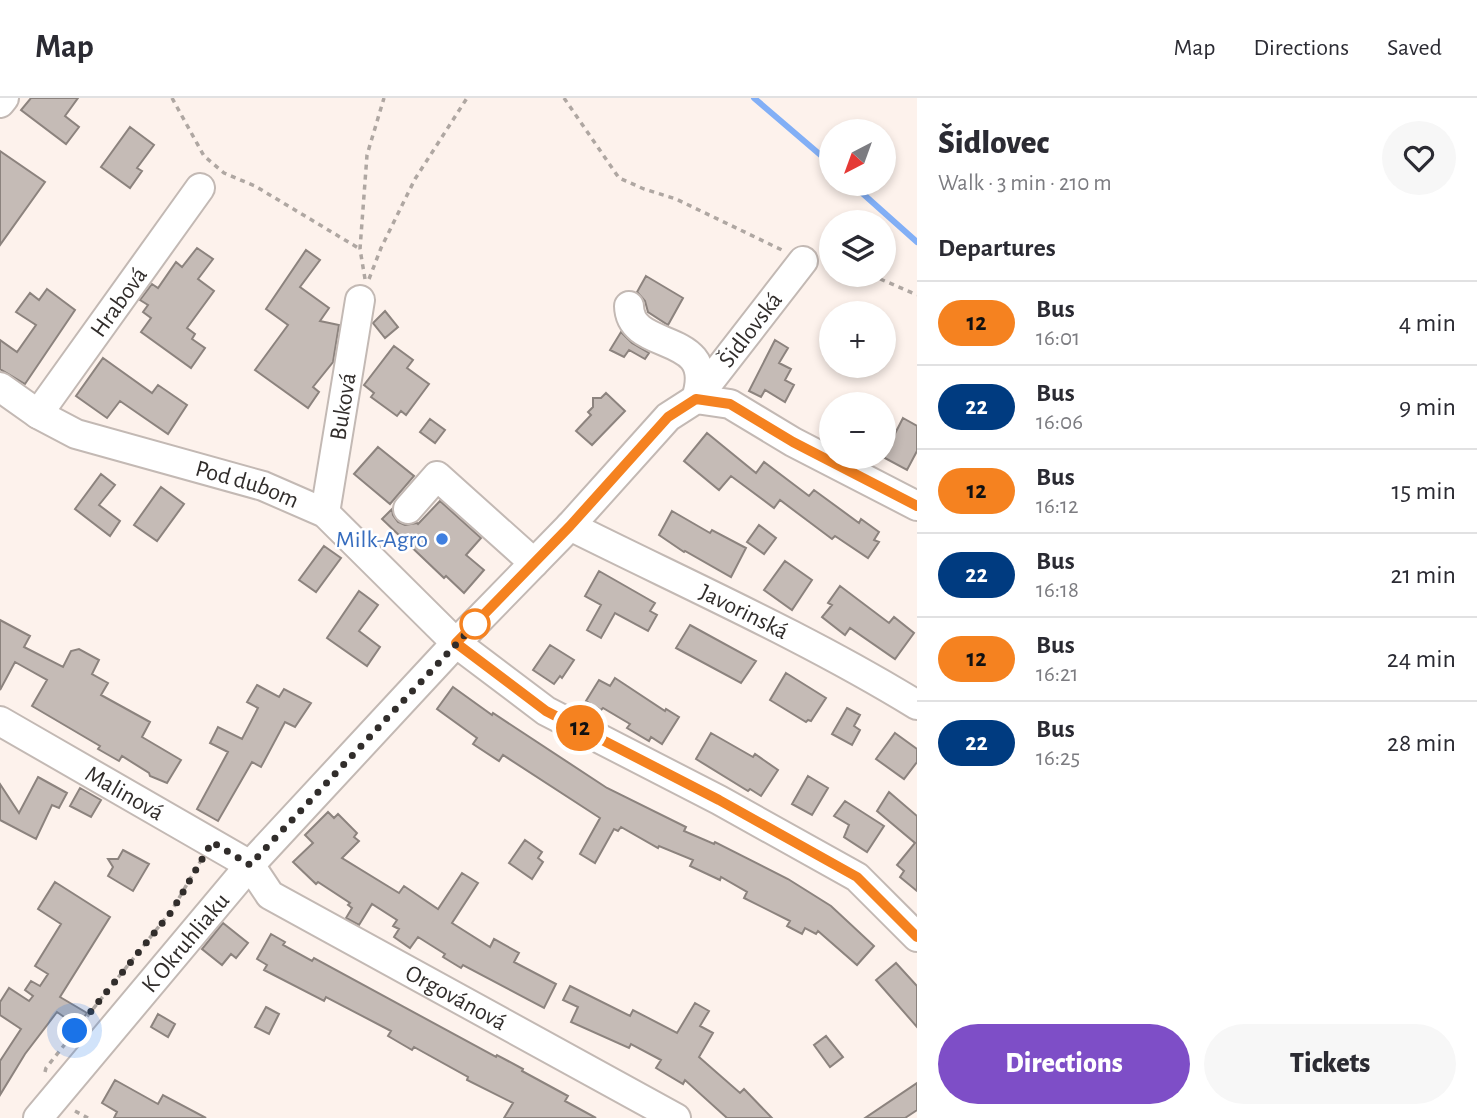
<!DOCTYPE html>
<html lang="en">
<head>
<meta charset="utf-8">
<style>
  :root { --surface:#fff; --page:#f7f7f7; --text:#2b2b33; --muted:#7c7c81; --line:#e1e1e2; --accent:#7e4ec7 }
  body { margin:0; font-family:"Alegreya Sans",sans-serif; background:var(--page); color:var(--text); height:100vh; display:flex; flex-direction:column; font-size:26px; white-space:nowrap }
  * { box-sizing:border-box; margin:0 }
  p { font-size:23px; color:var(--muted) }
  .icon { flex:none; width:38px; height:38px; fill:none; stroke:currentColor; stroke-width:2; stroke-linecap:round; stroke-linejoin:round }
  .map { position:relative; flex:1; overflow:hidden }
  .drawer { display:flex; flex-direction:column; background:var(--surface); width:560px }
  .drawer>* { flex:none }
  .badge { padding:0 14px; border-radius:23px; font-size:24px; line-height:46px }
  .needle { width:46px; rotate:221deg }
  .fabs { position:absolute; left:819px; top:21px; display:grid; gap:14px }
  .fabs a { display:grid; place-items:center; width:77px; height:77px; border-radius:50%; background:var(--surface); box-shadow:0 4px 10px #0003; font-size:35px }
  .you { position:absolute; width:35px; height:35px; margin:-18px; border:5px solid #fff; border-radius:50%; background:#1a73e8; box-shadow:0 0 0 10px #1a73e833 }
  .map>.badge { position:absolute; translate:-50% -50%; box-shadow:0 0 0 4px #fff }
  h2 { padding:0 21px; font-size:26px; line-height:63px }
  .round { display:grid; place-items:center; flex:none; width:74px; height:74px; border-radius:37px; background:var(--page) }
  .overview { display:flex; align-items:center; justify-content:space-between; height:119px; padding:0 21px }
  h1 { font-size:33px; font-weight:800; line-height:52px }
  .action { display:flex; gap:14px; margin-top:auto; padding:14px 21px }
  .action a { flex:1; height:80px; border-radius:42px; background:var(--accent); color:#fff; font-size:28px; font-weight:800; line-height:80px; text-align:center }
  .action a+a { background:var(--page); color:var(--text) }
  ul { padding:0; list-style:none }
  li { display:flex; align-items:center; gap:21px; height:84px; padding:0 21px; border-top:2px solid var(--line) }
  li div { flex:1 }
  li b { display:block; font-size:26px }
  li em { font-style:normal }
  li .badge { min-width:77px; font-weight:700; text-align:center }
  header { display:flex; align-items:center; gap:42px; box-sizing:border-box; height:98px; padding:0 35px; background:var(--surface); border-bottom:2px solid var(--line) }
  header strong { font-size:33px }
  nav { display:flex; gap:38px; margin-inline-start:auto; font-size:24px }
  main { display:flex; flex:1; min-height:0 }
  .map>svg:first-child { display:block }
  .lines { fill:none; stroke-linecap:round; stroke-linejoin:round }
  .stream { stroke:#82aff6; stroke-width:6 }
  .building { fill:#c5bbb6; stroke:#8c837e; stroke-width:2 }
  .minor-casing { stroke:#c3b9b4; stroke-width:32 }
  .path { stroke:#afa7a2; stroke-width:3.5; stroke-dasharray:5 5; stroke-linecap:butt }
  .minor { stroke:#fff; stroke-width:28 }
  .line-casing { stroke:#fff; stroke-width:16 }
  .line { stroke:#f58220; stroke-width:10 }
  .walk { stroke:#312d2b; stroke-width:7; stroke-dasharray:0 12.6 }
  .shop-dot { fill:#3f7fe0; stroke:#fff; stroke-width:2.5 }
  .stop-dot { fill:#fff; stroke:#f58220; stroke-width:3.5 }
  .labels { text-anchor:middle; stroke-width:5; stroke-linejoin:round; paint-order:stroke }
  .street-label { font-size:24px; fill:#312d2b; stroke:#fff }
  .shop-label { font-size:24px; fill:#366cbe; stroke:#fff; text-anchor:end }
</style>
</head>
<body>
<header>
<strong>Map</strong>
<nav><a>Map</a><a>Directions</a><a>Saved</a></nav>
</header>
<main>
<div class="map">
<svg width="917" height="1020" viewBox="0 0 917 1020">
  <rect width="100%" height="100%" fill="#fdf2ec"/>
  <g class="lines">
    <path class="stream" d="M754 0 831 66
      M852 86 917 144"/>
  </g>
  <path class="building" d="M31 0H78L65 18 79 29 66 46 21 12Z
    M130 29 154 47 137 70 142 73 130 90 101 69Z
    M0 53 45 84 0 147Z
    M197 150 213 161 198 181 214 193 187 230 195 236 192 241 205 250 191 270 141 234 151 220 143 214 148 207 140 202 152 186 158 190 176 164 182 169Z
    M306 152 320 162 300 189 329 210 320 223 339 227 333 264 313 289 319 294 308 310 255 272 288 227 266 211Z
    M646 178 683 200 668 227 648 214 645 203 637 194Z
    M47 191 75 212 25 286 0 271V242L17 254 36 227 16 214 30 195 39 202Z
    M385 213 398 229 385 240 373 225Z
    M621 234 632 245 649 255 645 261 629 252 624 259 610 252Z
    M775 242 788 250 779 265 791 271 785 282 794 287 785 304 765 292 761 299 749 293Z
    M394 248 413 262 407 270 429 286 406 317 401 313 397 318 371 299 374 295 364 287Z
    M103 260 152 295 158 287 187 307 168 336 120 303 107 320 76 298Z
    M606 295 625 313 592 347 576 333 591 317 588 314 593 309V300H601Z
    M903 320 917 328V353L907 372 883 359Z
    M430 321 445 332 435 345 420 334Z
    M707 335 756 375 764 364 809 398 814 392 859 425 861 421 879 434 874 442 879 444 868 460 835 438 832 441 780 402 774 410 731 378 719 392 684 363Z
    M378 349 414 378 390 406 354 376Z
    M101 376 115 387 99 407 120 423 110 438 75 411Z
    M161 389 184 406 157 443 134 427Z
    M440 403 481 440 466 457 484 472 464 495 446 478 444 480 382 421 392 411 393 417 398 424 405 427 417 425 418 426Z
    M672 413 710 435 712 432 746 450 731 479 685 453 684 454 659 437Z
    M759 427 776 440 764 456 747 444Z
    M324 448 341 460 316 494 299 482Z
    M785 463 812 482 792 512 764 492Z
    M599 473 655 505 650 513 657 517 648 533 615 515 601 540 587 532 601 507 585 498Z
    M840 488 889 525 894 519 914 535 895 561 850 530 845 537 822 519 832 507 828 505Z
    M359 493 378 507 359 533 380 549 367 568 327 540Z
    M0 522 30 538 24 549 63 569 71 553 79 551 99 562 92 576 108 585 101 597 150 624 142 639 181 662 167 685 150 678 149 675 122 658 119 663 98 651 100 648 32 608 47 582 15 564 0 592Z
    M690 527 756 563 741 585 676 550Z
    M550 547 574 562 562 580 560 578 554 586 533 572Z
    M786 575 826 600 811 623 808 622 806 624 770 602Z
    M615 580 665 613 666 611 679 619 662 646 651 639 649 643 627 630 630 626 603 610 601 612 586 603 599 582 610 588Z
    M257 587 279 599 284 591 311 605 295 629 285 624 261 669 252 664 218 723 197 711 228 654 210 645 218 629 242 641 258 610 247 604Z
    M453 589 492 617 493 615 607 690 686 729 684 733 714 746 715 744 788 781 831 808 874 848 857 867 818 833 816 836 805 830 802 836 787 828 790 823 744 800 747 794 721 779 720 782 690 768 693 762 659 748 658 750 621 729 618 733 614 731 595 765 580 756 600 720 503 657 499 663 473 646 477 640 437 611Z
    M847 610 860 617 854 628 860 632 852 647 832 636Z
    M711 635 753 659 755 656 778 672 761 698 750 691 748 693 696 661Z
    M895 635 917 651V664L904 681 876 661Z
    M808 678 828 690 812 717 792 706Z
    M38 679 67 695 59 710 52 707 36 741 0 722V686L19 715Z
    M80 690 101 702 91 719 70 708Z
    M889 694 917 718V793L900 779 904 773 897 767 915 745 877 713Z
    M845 703 884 728 867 754 844 739 849 727 834 718Z
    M328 714 334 720 338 716 357 735 354 739 359 743 342 760 399 795 404 788 438 811 462 775 478 785 452 825 490 849 494 841 519 855 514 864 556 886 544 910 463 867 461 870 443 859 445 856 418 839 410 850 394 839 399 831 393 828 397 822 372 806 359 827 346 820 352 810 348 807 350 805 318 784 316 786 293 764 313 745 305 737Z
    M525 742 542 754 538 760 543 764 532 781 509 765Z
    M123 752 149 766 133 793 108 778 113 769 108 761H118Z
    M55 784 110 819 60 899 87 915 77 928 57 914 25 956 0 997V963L21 931 0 917V904L9 890 29 903 33 898 25 892 31 883 40 888 48 876 35 868 61 826 38 811Z
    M223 825 248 845 236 860 231 856 222 867 202 851Z
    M271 836 285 844 283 847 312 863 314 860 496 959 497 957 523 971 522 973 568 998 565 1003 596 1020H504L513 1005 467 982 468 979 414 949 412 952 388 938 391 933 326 899 324 903 264 872 267 867 257 861Z
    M896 865 917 888V929L876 882Z
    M570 888 630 918 633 912 677 935 695 905 709 913 700 928 713 935 699 959 740 995 744 991 772 1020H727L685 982 683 986 656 970 661 962 631 946 629 950 571 924 578 909 563 902Z
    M266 909 279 916 269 936 255 929Z
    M158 916 175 926 168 939 151 929Z
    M826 938 843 959 830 969 814 947Z
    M115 982 158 1006 163 997 206 1020H114L117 1014 102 1005Z
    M917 985V1012L905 1020H865Z"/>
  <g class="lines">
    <g class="minor-casing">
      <g id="minor">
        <path d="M0 5 4 0"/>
        <path d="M629 208C630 256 719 231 696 301"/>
        <path id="s1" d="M0 289 38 316 76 336 263 388 325 415 456 545 546 613 719 702 857 779 917 839"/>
        <path id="s2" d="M696 301 803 163"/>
        <path id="s3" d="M38 316 200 90"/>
        <path d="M408 411 437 378 534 465"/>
        <path id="s4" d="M325 415 360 202"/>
        <path id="s5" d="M570 428C686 486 806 539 917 607"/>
        <path id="s6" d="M0 623 250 767 270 797 676 1020"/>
        <path id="s7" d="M38 1020 250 767 456 545 570 428 668 319 696 301 730 306 793 344 917 408"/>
      </g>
    </g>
    <path class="path" d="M172 0 204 58 224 75 255 88 360 151
      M564 0 619 80 644 91 676 101 784 153
      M871 177 917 197
      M365 181 360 151 367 57 384 0
      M369 181 381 150 415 81 467 0
      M45 974 46 970 172 812 200 764
      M75 1013 88 1020"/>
    <use href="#minor" class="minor"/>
  </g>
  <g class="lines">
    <g class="line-casing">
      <path id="line" d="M917 408 793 344 730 306 696 301 668 319 570 428 456 545 546 613 719 702 857 779 917 839"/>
    </g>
    <use href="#line" class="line"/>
    <path class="walk" d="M75 933 172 813 212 744 250 767 475 526"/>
  </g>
  <circle class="shop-dot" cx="442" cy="441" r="7"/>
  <circle class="stop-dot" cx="475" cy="526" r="14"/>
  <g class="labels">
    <g class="street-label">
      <text dy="8" stroke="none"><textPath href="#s3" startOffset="138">Hrabová</textPath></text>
      <text dy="8" stroke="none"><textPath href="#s2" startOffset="88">Šidlovská</textPath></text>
      <text dy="8" stroke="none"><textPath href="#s4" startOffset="108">Buková</textPath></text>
      <text dy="8" stroke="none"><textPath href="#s1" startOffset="268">Pod dubom</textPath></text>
      <text dy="8" stroke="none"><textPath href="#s5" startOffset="194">Javorinská</textPath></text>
      <text dy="8" stroke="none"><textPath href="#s6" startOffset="144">Malinová</textPath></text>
      <text dy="8" stroke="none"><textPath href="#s7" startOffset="229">K Okruhliaku</textPath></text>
      <text dy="8" stroke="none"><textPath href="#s6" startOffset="537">Orgovánová</textPath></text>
    </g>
    <g class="shop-label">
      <text x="428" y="449">Milk-Agro</text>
    </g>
  </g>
</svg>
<div class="fabs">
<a><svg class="needle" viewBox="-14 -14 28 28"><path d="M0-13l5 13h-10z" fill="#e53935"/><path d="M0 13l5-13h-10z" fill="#7c7c81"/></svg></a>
<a><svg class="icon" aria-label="layers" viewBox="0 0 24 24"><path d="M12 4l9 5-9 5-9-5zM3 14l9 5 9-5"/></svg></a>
<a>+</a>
<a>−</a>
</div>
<div class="you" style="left:75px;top:933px"></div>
<b class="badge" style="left:580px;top:630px;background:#f58220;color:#111">12</b>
</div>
<section class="drawer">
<div class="overview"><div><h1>Šidlovec</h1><p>Walk · 3 min · 210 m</p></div><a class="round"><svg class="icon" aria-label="heart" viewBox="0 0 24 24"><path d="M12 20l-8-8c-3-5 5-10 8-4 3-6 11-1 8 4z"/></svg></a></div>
<h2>Departures</h2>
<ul>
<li><span class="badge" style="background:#f58220;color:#111">12</span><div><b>Bus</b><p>16:01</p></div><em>4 min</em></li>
<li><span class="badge" style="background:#003b80;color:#fff">22</span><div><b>Bus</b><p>16:06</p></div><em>9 min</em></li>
<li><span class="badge" style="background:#f58220;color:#111">12</span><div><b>Bus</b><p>16:12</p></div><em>15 min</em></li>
<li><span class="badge" style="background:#003b80;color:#fff">22</span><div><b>Bus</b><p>16:18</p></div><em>21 min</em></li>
<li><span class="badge" style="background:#f58220;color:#111">12</span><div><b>Bus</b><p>16:21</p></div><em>24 min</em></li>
<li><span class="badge" style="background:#003b80;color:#fff">22</span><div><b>Bus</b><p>16:25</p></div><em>28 min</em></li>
</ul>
<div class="action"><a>Directions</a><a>Tickets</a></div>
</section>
</main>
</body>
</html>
